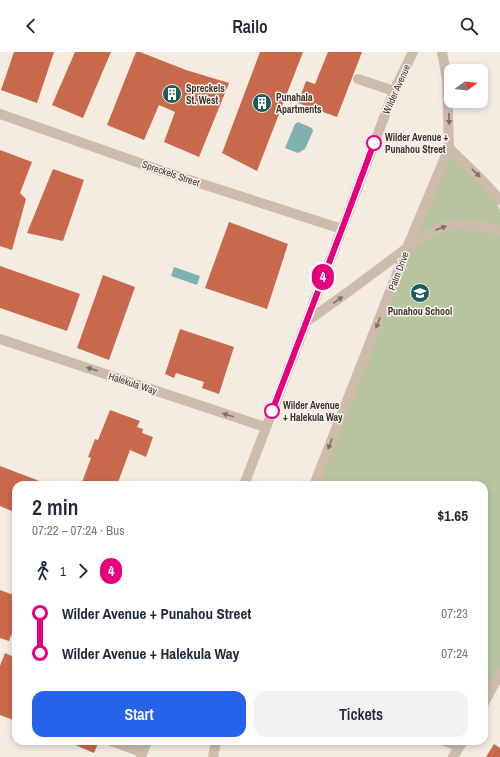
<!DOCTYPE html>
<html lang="en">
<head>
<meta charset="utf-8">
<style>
  :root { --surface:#fff; --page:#f2f2f3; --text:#1f2937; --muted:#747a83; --accent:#2563eb }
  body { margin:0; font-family:"Archivo Narrow",sans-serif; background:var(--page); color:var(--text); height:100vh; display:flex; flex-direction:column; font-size:15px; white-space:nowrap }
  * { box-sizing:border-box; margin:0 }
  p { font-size:13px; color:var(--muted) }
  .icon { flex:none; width:22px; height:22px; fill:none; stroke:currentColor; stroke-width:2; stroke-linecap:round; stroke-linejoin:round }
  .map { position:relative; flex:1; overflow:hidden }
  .sheet { position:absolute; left:12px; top:429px; width:476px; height:264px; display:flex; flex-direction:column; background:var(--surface); border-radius:12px; box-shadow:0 2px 6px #0003 }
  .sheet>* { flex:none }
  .badge { padding:0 8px; border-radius:13px; font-size:14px; line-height:26px }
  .needle { width:26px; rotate:76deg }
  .fabs { position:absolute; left:444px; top:12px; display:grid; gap:8px }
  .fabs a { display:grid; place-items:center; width:44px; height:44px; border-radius:8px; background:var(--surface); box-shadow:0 2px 6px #0003; font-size:20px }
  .map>.badge { position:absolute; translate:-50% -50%; box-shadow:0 0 0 2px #fff }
  .legs { display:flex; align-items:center; gap:6px; height:44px; padding:0 20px; font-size:13px }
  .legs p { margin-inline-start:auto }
  .head { display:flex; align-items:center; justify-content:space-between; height:68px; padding:0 20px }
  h1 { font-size:22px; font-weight:600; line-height:30px }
  .cta { display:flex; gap:8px; margin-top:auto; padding:8px 20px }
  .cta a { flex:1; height:46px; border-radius:12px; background:var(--accent); color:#fff; font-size:16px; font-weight:600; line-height:46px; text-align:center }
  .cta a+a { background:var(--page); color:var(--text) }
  ul { padding:0 20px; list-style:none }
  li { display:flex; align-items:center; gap:14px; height:40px; font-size:15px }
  li i { display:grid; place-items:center; width:6px; height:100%; margin:0 5px; background:currentColor }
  li i::after { content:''; width:10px; height:10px; margin:-5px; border:3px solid; border-radius:50%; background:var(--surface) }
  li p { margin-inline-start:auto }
  li:first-child i { background:linear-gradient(#0000 50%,currentColor 0) }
  li:last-child i { background:linear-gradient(currentColor 50%,#0000 0) }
  header { display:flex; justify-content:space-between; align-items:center; height:52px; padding:0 20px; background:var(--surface); font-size:18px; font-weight:600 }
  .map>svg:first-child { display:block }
  .green { fill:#b8c4a0 }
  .water { fill:#7fb0b2 }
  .building { fill:#c8694b }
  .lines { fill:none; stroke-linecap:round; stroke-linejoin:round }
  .minor { stroke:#cdbbac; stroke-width:10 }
  .oneway { fill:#7d6f65 }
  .line-1-casing { stroke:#fff; stroke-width:9 }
  .line-1 { stroke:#e6007e; stroke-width:6 }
  .stop-1-dot { fill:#fff; stroke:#e6007e; stroke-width:2 }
  .labels { text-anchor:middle; stroke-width:3; stroke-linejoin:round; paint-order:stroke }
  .poi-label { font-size:10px; font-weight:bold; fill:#3b302b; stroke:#fbf5ee; text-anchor:start }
  .street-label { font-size:10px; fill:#3b302b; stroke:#fbf5ee }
  .stop-label { font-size:10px; font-weight:bold; fill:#3b302b; stroke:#fbf5ee; text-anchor:start }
</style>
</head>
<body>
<header><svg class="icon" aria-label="back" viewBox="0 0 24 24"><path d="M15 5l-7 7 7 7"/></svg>Railo<svg class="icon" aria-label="search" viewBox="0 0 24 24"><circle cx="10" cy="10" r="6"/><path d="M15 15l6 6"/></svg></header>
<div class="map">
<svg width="500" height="705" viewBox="0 0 500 705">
  <rect width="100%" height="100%" fill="#f4ebe1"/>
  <path class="green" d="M449 96 496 149 500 158V621L484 651V433H314Z
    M429 689H463L458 699Z"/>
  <path class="water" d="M298 70 312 76 313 79 305 97 298 101 285 96 295 72Z
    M174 215 200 224 197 233 171 224Z"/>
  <path class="building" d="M14 0H54L37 51 1 38Z
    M75 0H111L83 66 52 53Z
    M136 0H140L186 18 229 31 199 105 164 90 175 60 159 53 144 88 107 73Z
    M260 0H303L257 119 222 101Z
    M328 0H362L337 65 298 51 306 29 315 32Z
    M0 98 32 110 20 141 26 147 12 198 0 194Z
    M53 117 84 128 63 189 27 181Z
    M229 170 288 192 267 257 205 236Z
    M0 214 80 242 67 279 0 256Z
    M103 223 135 235 109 308 77 296Z
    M180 277 234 295 219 342 202 336 204 330 176 321 174 326 165 322Z
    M110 358 140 369 137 375 143 377 142 381 153 385 146 405 130 398 117 433H81L91 406 88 405 95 387 98 388Z
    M0 414 50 433H16V461L0 454Z
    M0 538 16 544V570L9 589 0 586Z
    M5 601 16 606V669L0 663V614Z
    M66 689H99L94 701Z
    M494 692 500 696V705H486Z"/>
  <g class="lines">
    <path class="minor" d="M358 27 394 39
      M0 62 171 122 342 177
      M449 96 482 128 500 148
      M306 270 348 240 407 196 439 176 458 172 491 176 500 179
      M0 287 265 375
      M244 433 342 177 394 39 413 0
      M314 433 407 196 449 96 447 27 442 0
      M484 651 500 621
      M111 689 142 700
      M141 705 147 689
      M213 705 216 689
      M453 705 463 689"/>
  </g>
  <defs><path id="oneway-solid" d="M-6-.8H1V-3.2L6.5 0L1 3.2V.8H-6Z"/></defs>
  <g class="oneway">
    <use href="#oneway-solid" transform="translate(449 67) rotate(88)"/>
    <use href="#oneway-solid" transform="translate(476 121) rotate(44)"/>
    <use href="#oneway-solid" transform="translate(441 176) rotate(-20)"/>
    <use href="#oneway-solid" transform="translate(338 248) rotate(-35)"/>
    <use href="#oneway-solid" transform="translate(378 271) rotate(111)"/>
    <use href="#oneway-solid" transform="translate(92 317) rotate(-162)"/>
    <use href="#oneway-solid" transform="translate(228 363) rotate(-162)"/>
    <use href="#oneway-solid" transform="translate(330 392) rotate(111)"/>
  </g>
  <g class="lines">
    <g class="line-1-casing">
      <path id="line-1" d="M272 359 342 177 374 91"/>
    </g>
    <use href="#line-1" class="line-1"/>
  </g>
  <defs>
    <g id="building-disc" transform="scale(1)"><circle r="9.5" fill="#1f5a5e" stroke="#fbf5ee"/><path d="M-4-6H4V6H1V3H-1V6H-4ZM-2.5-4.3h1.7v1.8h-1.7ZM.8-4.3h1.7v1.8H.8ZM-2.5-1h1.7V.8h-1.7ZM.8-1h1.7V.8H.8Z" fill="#fff"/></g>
    <g id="school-disc" transform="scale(1)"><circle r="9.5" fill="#1f5a5e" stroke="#fbf5ee"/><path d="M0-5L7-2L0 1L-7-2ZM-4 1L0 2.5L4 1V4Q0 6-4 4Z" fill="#fff"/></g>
  </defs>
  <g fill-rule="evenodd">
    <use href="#building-disc" x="172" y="42"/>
    <use href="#building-disc" x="262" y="51"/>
    <use href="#school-disc" x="420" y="241"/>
  </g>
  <g class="stop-1-dot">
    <circle cx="374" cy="91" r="7"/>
    <circle cx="272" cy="359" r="7"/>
  </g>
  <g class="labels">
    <g class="poi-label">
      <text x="186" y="40">Spreckels<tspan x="186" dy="12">St. West</tspan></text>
      <text x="276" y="49">Punahala<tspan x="276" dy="12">Apartments</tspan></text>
      <text x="420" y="263" text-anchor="middle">Punahou School</text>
    </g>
    <g class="street-label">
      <text transform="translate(396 37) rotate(-66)" y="4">Wilder Avenue</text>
      <text transform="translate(171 121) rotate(19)" y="4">Spreckels Street</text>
      <text transform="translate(398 219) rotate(-69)" y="4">Palm Drive</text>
      <text transform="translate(133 331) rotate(18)" y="4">Halekula Way</text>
    </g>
    <g class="stop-label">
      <text x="385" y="89">Wilder Avenue +<tspan x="385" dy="12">Punahou Street</tspan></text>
      <text x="283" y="357">Wilder Avenue<tspan x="283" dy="12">+ Halekula Way</tspan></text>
    </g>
  </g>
</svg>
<div class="fabs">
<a><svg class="needle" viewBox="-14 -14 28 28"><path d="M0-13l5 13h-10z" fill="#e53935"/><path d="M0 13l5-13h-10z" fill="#747a83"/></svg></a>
</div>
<b class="badge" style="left:323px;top:225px;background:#e6007e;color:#fff">4</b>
<section class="sheet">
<div class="head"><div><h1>2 min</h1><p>07:22 – 07:24 · Bus</p></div><b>$1.65</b></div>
<div class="legs"><svg class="icon" aria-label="walk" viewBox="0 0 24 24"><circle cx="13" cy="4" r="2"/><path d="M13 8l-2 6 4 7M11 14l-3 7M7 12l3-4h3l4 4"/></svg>1<svg class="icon" aria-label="forward" viewBox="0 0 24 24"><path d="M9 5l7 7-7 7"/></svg><b class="badge" style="background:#e6007e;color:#fff">4</b></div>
<ul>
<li><i style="color:#e6007e"></i><b>Wilder Avenue + Punahou Street</b><p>07:23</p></li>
<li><i style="color:#e6007e"></i><b>Wilder Avenue + Halekula Way</b><p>07:24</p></li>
</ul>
<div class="cta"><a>Start</a><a>Tickets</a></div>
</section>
</div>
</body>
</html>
